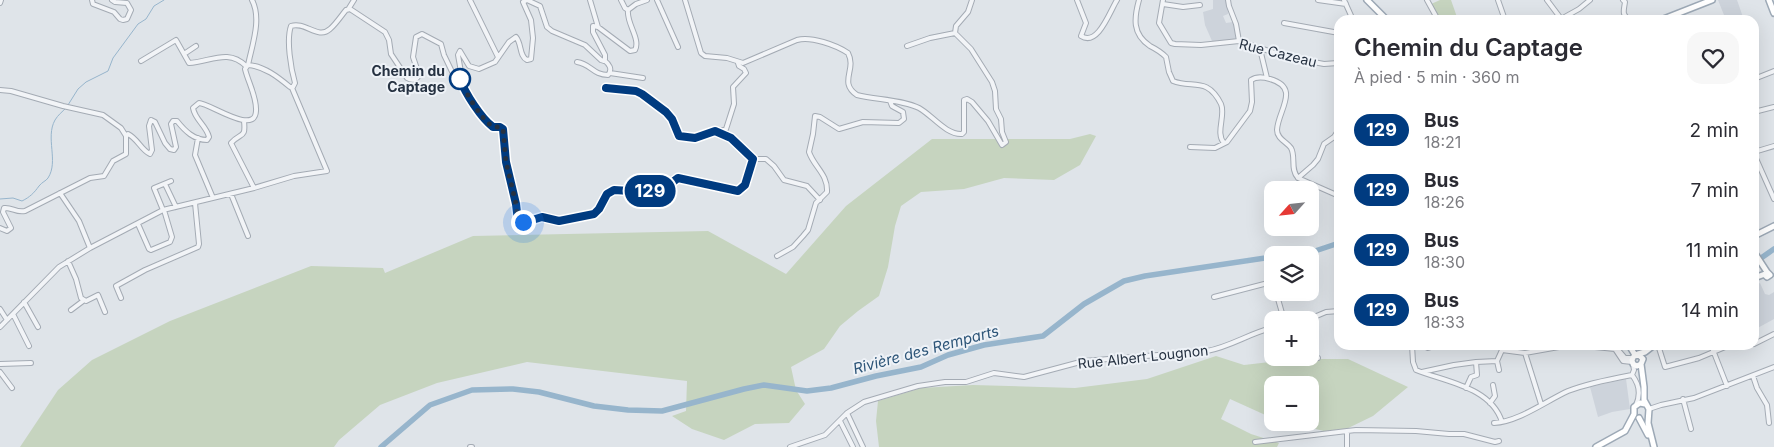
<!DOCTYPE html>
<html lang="fr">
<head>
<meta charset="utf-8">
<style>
  :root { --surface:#fff; --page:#f7f7f7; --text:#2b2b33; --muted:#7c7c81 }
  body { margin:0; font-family:Inter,sans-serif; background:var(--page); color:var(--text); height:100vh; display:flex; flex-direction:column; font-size:19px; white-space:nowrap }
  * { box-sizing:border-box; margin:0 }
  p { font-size:16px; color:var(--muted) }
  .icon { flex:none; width:28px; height:28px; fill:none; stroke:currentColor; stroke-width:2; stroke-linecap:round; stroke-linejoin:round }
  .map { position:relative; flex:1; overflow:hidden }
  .details { position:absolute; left:1334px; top:15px; width:425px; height:335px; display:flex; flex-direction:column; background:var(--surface); border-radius:15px; box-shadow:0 5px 20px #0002 }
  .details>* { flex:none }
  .badge { padding:0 10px; border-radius:16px; font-size:18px; line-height:32px }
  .needle { width:32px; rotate:243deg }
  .fabs { position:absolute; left:1264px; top:181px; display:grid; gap:10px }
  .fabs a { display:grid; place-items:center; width:55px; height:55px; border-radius:10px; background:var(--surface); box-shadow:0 5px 20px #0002; font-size:25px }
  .you { position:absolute; width:25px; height:25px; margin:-12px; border:4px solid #fff; border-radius:50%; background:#1a73e8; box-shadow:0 0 0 8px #1a73e833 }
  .map>.badge { position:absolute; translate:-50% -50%; box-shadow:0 0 0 2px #fff }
  .round { display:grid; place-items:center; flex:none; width:52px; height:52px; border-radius:15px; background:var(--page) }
  .headline { display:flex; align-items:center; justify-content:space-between; height:85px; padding:0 20px }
  h1 { font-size:24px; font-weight:600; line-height:38px }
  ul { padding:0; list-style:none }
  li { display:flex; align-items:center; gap:15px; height:60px; padding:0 20px }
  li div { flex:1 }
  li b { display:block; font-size:19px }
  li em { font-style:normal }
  li .badge { min-width:55px; font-weight:700; text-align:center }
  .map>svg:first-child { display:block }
  .built { fill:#cdd3db }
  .green { fill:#c6d4bf }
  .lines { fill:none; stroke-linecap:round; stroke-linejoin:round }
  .stream { stroke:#97b5cc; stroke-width:1 }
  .river { stroke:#97b5cc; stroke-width:5.5 }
  .minor-casing { stroke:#a4abb4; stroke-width:6 }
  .major-casing { stroke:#9da9b6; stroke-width:8 }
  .minor { stroke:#f2f4f7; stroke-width:4 }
  .major { stroke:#fff; stroke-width:5 }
  .line-casing { stroke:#fff; stroke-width:11 }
  .line { stroke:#003b80; stroke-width:8 }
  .walk { stroke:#263242; stroke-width:5; stroke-dasharray:0 9 }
  .stop-dot { fill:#fff; stroke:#003b80; stroke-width:2.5 }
  .labels { text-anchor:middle; stroke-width:4; stroke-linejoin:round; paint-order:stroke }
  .street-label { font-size:14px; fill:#263242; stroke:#eef2f7 }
  .stop-label { font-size:14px; font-weight:bold; fill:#263242; stroke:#eef2f7; text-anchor:end }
  .water-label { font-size:15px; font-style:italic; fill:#2d5578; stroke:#eef2f7 }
</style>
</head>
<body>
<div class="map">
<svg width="1774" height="447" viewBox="0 0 1774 447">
  <rect width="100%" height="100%" fill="#dfe4e9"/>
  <path class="built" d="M1213 0H1227L1228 14 1223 16 1226 23 1233 22 1237 30 1238 39 1236 40 1212 41 1205 25 1203 12 1213 9Z
    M1718 0H1737L1744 20H1726Z
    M1760 283 1765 294 1769 295 1774 292V319L1754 330V286Z
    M1626 379 1630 409 1612 412 1598 417 1590 387Z"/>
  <path class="green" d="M1440 0H1451L1458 20 1444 18 1436 19 1429 5Z
    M1090 134 1096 136 1080 165 1054 180 1004 178 964 189 921 192 901 206 895 226 888 267 879 296 858 311 840 326 824 349 791 367 796 390 805 404 789 423 755 424 724 440 692 429 672 416 686 411 687 381 527 362 437 383 380 405 339 440 334 447H20L58 390 92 360 170 321 311 266 383 268 385 273 473 236 708 231 786 274 846 206 932 139H1070Z
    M1216 356 1244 365 1294 359H1348L1408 387 1373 416 1336 434 1291 423 1310 422V385H1272V418L1230 399 1221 419 1251 434 1279 443 1277 447H879L876 421 878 401 921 388 973 385 1075 388 1147 379Z"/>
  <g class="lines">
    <path class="stream" d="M68 105 78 89 86 82 108 71 113 58 138 24 146 19 154 6 164 0
      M0 199 13 198 22 201C30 197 34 193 39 186 42 182 46 181 48 178 59 161 45 138 55 120 58 115 62 112 66 108"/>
    <path class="river" d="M1290 255 1312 252 1339 243
      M1754 263 1774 249
      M381 447 430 405 472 390 513 389 539 392 594 406 628 410 662 411 744 389 764 385 807 391 831 388 876 376 921 367 948 355 984 345 1043 336 1084 304 1124 281 1145 276 1272 257"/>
    <g class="minor-casing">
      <path id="minor" d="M92 0 93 4 114 12 120 19 123 20 127 19 131 10 127 3 115 2 112 0
        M470 0 498 57
        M527 0 540 6 547 27 552 31 585 45 601 60 604 61 605 59V55L593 32V26L598 27 630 51 635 50C641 39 626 23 628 10L636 4 647 0
        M590 0 598 27
        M621 0 625 8 628 10
        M657 0 678 47
        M685 0 701 53 705 56 727 58 743 63 797 40C811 36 836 45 848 53 857 70 838 82 857 95 877 100 900 99 919 108 932 115 946 135 962 134L964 132V100L967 99 972 102 988 121 1002 145 1006 142 1002 132 1001 119 996 109 995 91 992 82 971 49 955 33 956 26 968 12 972 0
        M1077 0 1086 23 1081 36C1098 47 1110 11 1117 0
        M1139 0C1134 18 1132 34 1150 46 1156 49 1161 52 1166 57L1169 72 1173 81C1192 89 1207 76 1221 104 1226 115 1215 133 1224 143
        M1163 0 1159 23 1171 43 1175 44 1201 45 1239 41 1287 57 1324 64 1338 63
        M1228 0 1229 6 1236 24 1239 41
        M1318 0 1346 4
        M1344 0 1353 20
        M1427 0 1438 20
        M1498 0 1505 20
        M1547 0 1562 20
        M1623 0 1625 2C1624 10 1621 15 1630 20
        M0 3 1 0
        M1163 4 1183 7 1200 5
        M349 8 354 0
        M1561 19 1579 9 1590 0
        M1284 23 1339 33
        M907 46 930 38 955 33
        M1260 49 1267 78
        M184 54 196 46
        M141 61 176 40 189 63C210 62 228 48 246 66
        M577 62C591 64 593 75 608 75 613 69 609 64 604 60
        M248 65C264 66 278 77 290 87H293L295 83C291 69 286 40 291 26 305 21 318 40 330 29 336 24 341 16 346 10L350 9 385 32 389 40 391 54 407 78C412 81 417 80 419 75L413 57 416 37 422 34 441 44 444 55 455 78 460 79
        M610 73 643 78
        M460 79C465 93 481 119 493 127H500L503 129 506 162 516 204 518 221H529L542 217 559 221 594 214 599 209 607 194 614 190 647 192 669 185 678 178 741 190 745 185 753 159
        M460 79 461 72 458 55 460 51 469 66 479 69 495 62 509 42 516 37C522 44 519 56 527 60L531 59 533 38 531 20 523 2 527 0
        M1754 79 1774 71
        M606 88 636 91 642 94 666 112 672 119 679 136 695 139 715 131 731 138 753 159
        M0 90 11 91 63 106 103 115 121 128 126 136
        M1754 112 1774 107
        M244 121C246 139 241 132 231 143L254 188
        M718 132 726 129 727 126 734 104 733 87 746 73 744 69 739 66 738 63
        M126 136 128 134C138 139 141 150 150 154L152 150 149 126 151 120 155 122 165 143 170 149 174 150 176 147 171 124 173 121H177C185 131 194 140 207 140L209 137C206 125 195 120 193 108L199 103C209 103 255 136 256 111 257 97 248 82 245 69L248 65C252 45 262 19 252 0
        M198 138 195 155 213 198
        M1190 147 1215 148 1227 142 1250 111 1252 102 1251 80C1257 76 1263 77 1270 79 1301 88 1278 110 1277 130 1277 139 1287 142 1291 148 1296 157 1290 169 1298 178
        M1754 152 1774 146
        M1754 154 1774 199
        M753 159H766L774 166 784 180 807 186 820 200
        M1298 178 1313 165 1318 159 1324 144 1334 137 1339 129
        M1298 178 1339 196
        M165 184 176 207
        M60 193 79 221 90 248
        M231 194 248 236
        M163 210 154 188 171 181
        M138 224 149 249 151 250 170 242 172 237 164 210
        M0 228 7 231 11 228 3 212 4 208C12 207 16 213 25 211L90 178 104 176 113 161 126 154V136
        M777 256 793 247 803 236 808 230 816 203 827 192C828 174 814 167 809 152L813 134 815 116 820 117 839 129 863 122 899 123 904 119 903 112 892 106 890 101
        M68 261 76 279 81 298 86 301 98 295 105 312
        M1276 292 1284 320
        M1214 297 1272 282
        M121 298 116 286 145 270 198 247 199 244 195 203
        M24 302 38 327
        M0 309 7 320
        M71 310 83 301
        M13 314 29 346
        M1307 320 1326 312 1339 311
        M0 327 59 267 90 248 163 210 254 188 294 176 327 171 292 88
        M1754 344 1774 334
        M1381 345V346
        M1412 345 1413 362 1416 370C1446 382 1491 387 1502 422
        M1422 345 1428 348 1438 345
        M1499 345 1502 350 1525 353 1570 345
        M1575 345 1615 349 1619 351 1625 358H1632
        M1658 345 1665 367 1699 358 1730 345
        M1711 345 1727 386
        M1615 349 1623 361 1632 362
        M1525 353 1541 404
        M1310 356 1318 358
        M1476 362 1497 361
        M0 364 31 363
        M1633 364 1634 370 1632 375C1639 384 1641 394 1636 405
        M1499 370 1497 361 1502 350
        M0 372 12 388
        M1422 372 1454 365 1476 362 1477 375 1471 377 1466 388
        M1753 376 1757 388 1767 405 1769 423
        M1683 399 1691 429
        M1490 403 1495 396 1493 385
        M1649 409 1661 405 1694 398 1774 367
        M847 413 863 447
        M840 421 853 447
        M1494 423C1518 422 1546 401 1568 391 1589 383 1611 379 1632 375
        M1255 442 1347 431
        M470 447H472
        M790 447 825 435 847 413 864 402 918 386 945 382H966L994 373 1024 377 1084 361 1207 351C1230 347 1250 333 1272 328
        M1347 447V431L1356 430 1416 431 1449 434H1464L1495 442 1499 441"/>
    </g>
    <g class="major-casing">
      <path id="major" d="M1367 0 1387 20
        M1769 0 1774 13
        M1661 20 1712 0
        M1754 236 1774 226
        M1754 252 1767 272
        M1767 272 1770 275 1767 277 1765 275Z
        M1754 278 1765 274
        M1629 345 1635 355
        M1638 354 1645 352 1654 345
        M1641 364 1637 366 1633 364 1632 360 1634 356 1639 355 1643 359 1641 364 1644 387V400L1649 409 1648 423 1654 447
        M1639 418 1648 435
        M1596 447 1625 431 1634 414V407L1640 403 1645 404"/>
    </g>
    <use href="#minor" class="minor"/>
    <use href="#major" class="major"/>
  </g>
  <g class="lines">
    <g class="line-casing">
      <path id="line" d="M460 79C465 93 481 118 493 127H500L503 129 506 162 516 204 518 221H529L542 217 559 221 594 214 599 209 607 194 614 190 647 192 669 185 678 178 738 191 745 185 753 159 731 138 715 131 695 138 679 136 672 119 666 112 642 94 636 91 606 88"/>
    </g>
    <use href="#line" class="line"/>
    <path class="walk" d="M460 79C465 92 481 119 493 127H500L503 129 506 162 516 204 518 221 523 222"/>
  </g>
  <circle class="stop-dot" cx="460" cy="79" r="10"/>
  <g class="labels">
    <g class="street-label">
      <text transform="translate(1278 53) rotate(14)" y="5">Rue Cazeau</text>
      <text transform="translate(1143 357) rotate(-6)" y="5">Rue Albert Lougnon</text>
    </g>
    <g class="stop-label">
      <text x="445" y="76">Chemin du<tspan x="445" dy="16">Captage</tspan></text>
    </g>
    <g class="water-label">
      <text transform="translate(926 350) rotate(-15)" y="5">Rivière des Remparts</text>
    </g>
  </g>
</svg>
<div class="fabs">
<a><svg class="needle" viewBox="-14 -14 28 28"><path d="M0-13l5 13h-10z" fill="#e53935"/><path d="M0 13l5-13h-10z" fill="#7c7c81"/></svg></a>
<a><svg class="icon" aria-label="layers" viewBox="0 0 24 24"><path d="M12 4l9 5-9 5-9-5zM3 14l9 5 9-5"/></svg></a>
<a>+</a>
<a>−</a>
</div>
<div class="you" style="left:523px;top:222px"></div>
<b class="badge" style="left:650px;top:191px;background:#003b80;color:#fff">129</b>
<section class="details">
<div class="headline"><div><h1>Chemin du Captage</h1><p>À pied · 5 min · 360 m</p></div><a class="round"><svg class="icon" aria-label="heart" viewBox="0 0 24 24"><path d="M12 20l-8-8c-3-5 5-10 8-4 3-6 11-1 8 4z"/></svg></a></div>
<ul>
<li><span class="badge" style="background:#003b80;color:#fff">129</span><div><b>Bus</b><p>18:21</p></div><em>2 min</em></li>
<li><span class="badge" style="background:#003b80;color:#fff">129</span><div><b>Bus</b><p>18:26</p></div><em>7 min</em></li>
<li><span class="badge" style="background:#003b80;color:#fff">129</span><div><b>Bus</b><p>18:30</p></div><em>11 min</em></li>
<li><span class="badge" style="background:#003b80;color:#fff">129</span><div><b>Bus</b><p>18:33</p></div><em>14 min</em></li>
</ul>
</section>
</div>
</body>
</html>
